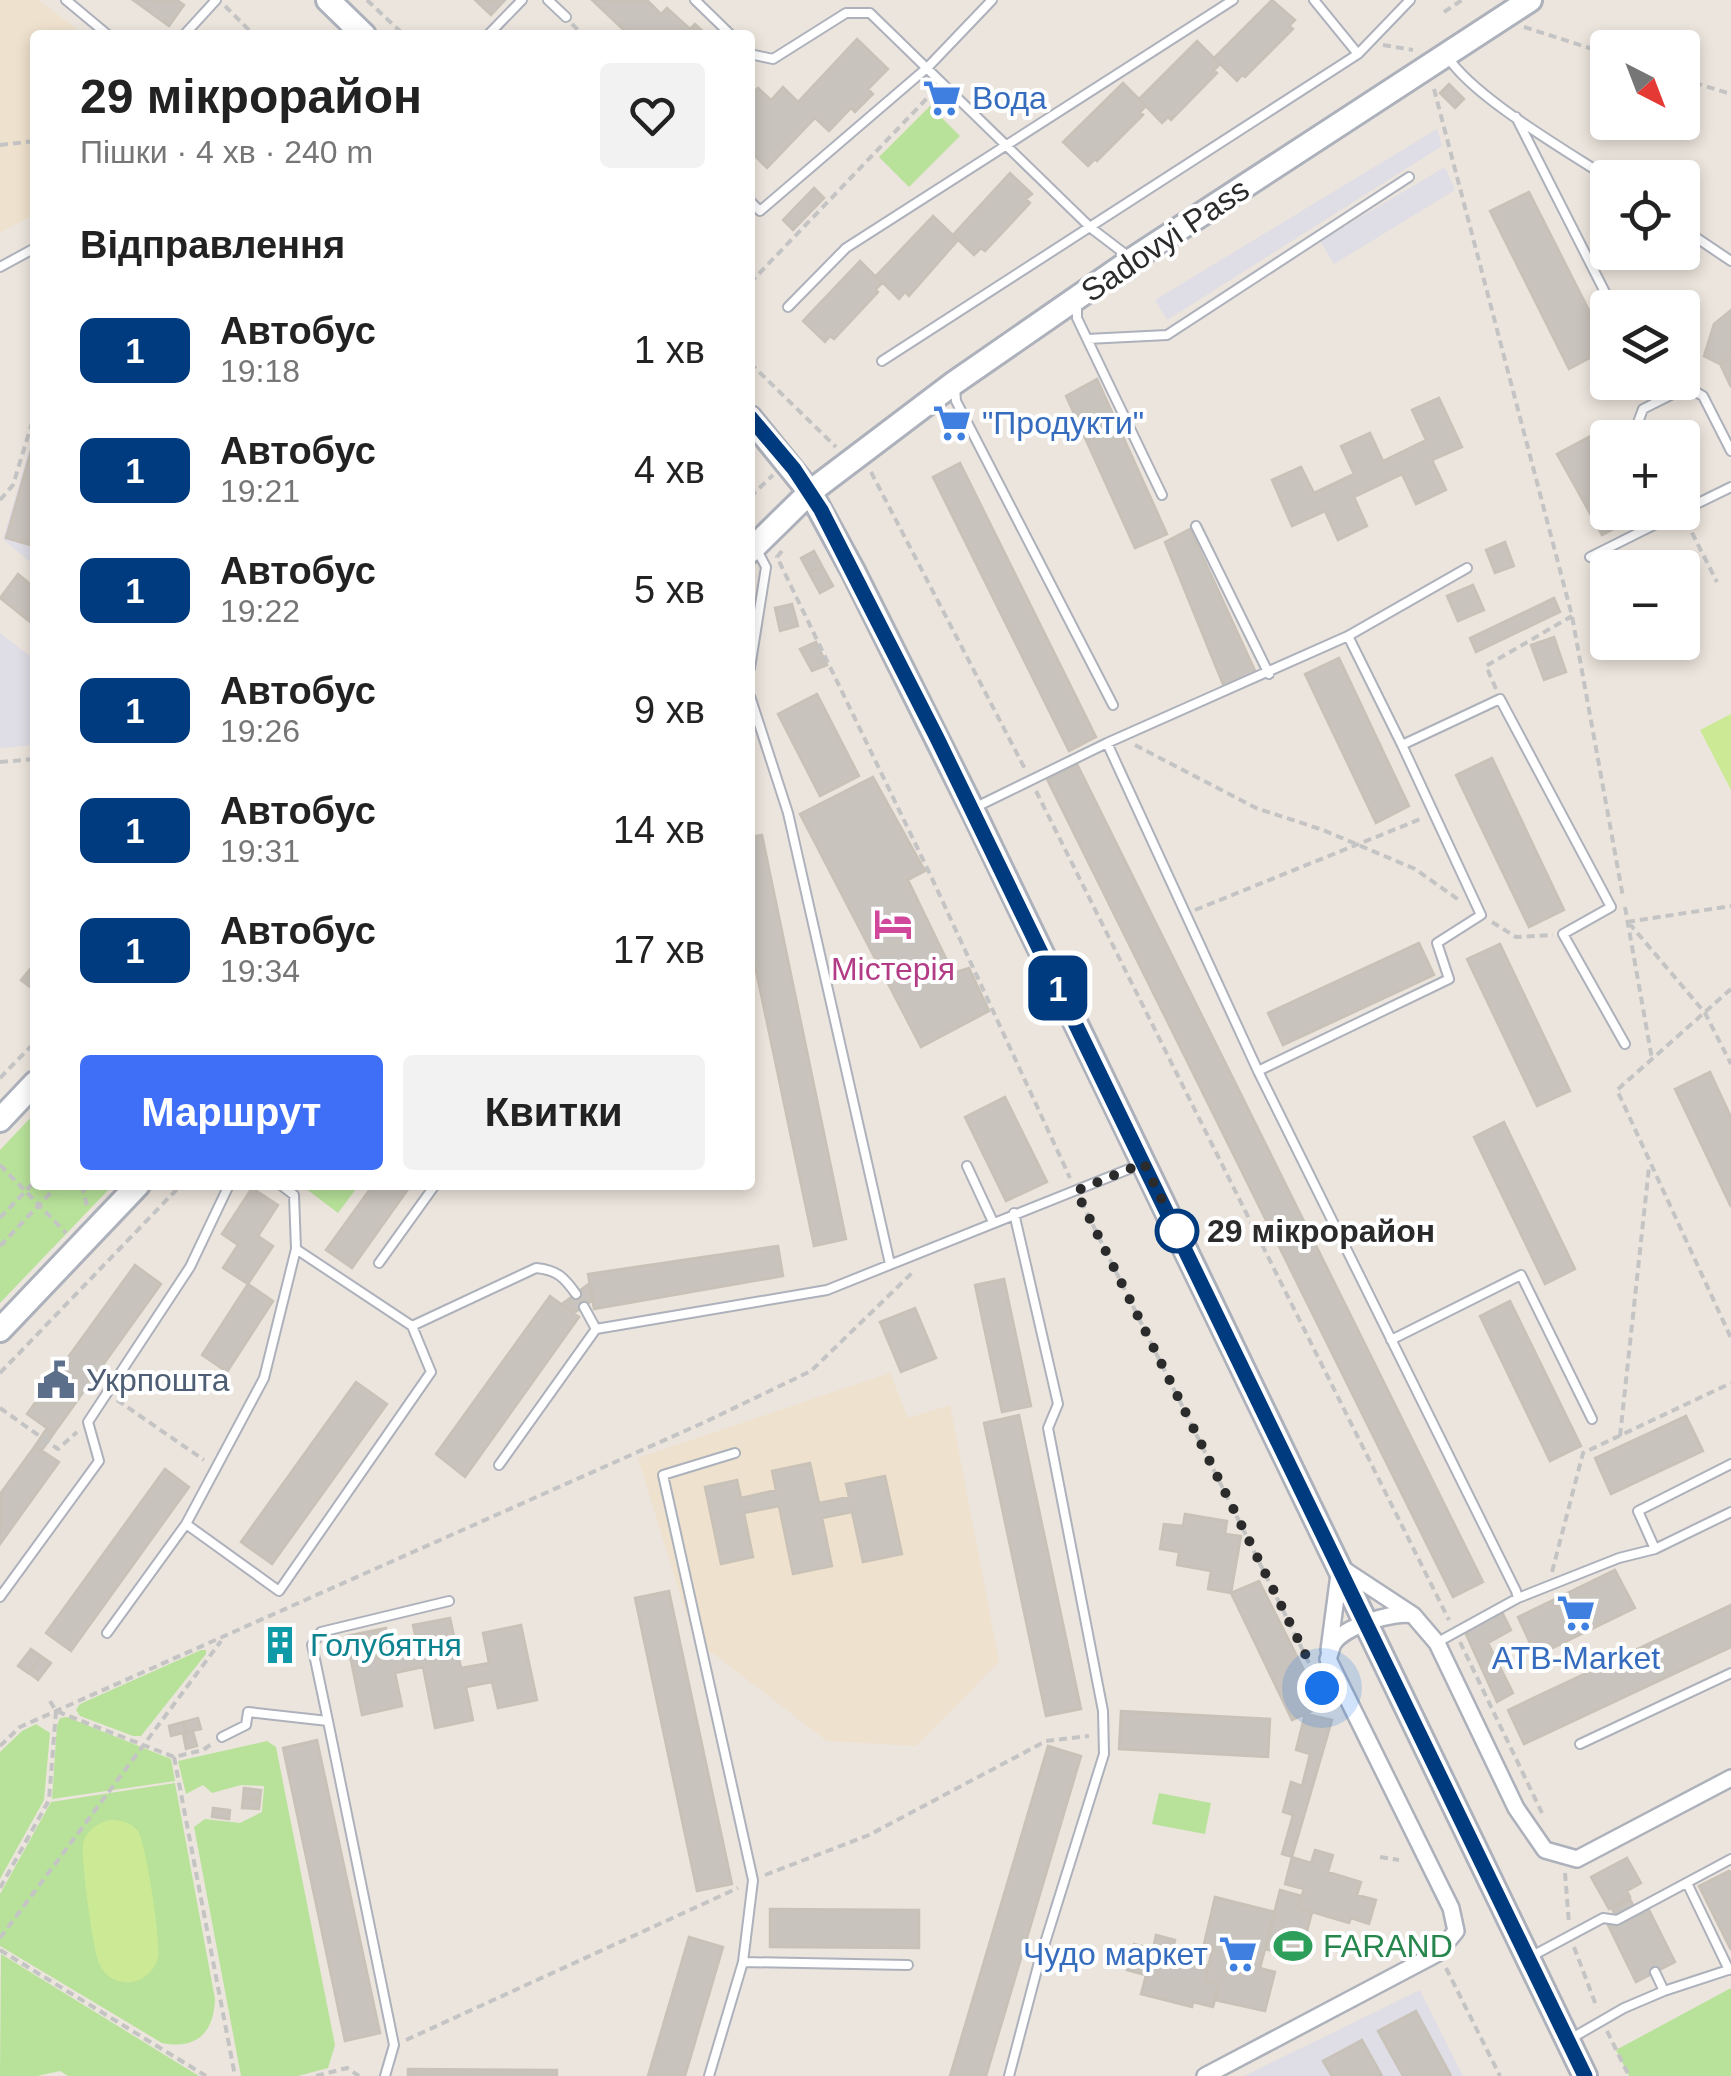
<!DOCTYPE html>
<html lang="uk">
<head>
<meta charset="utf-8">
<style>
  :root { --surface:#fff; --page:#f2f2f2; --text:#222; --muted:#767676; --accent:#3f6ef7 }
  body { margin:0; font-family:Helvetica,sans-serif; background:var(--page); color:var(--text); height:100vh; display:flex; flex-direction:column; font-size:38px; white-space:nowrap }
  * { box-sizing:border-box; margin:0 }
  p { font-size:32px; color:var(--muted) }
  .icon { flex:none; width:55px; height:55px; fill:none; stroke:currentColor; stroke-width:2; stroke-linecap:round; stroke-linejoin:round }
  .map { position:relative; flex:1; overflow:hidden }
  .side { position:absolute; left:30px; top:30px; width:725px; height:1160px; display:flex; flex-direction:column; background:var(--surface); border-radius:10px; box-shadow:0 5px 15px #0003 }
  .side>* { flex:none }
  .badge { padding:0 20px; border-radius:15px; font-size:35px; line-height:65px }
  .needle { width:65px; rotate:138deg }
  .fabs { position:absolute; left:1590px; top:30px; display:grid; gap:20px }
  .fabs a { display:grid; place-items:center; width:110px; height:110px; border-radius:10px; background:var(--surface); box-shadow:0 5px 15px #0003; font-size:50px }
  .you { position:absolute; width:50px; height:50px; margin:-25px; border:8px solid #fff; border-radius:50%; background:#1a73e8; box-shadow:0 0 0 15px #1a73e833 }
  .map>.badge { position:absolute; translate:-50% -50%; box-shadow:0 0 0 5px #fff }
  h2 { padding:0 50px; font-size:38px; line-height:90px }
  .round { display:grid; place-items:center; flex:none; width:105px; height:105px; border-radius:10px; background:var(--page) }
  .overview { display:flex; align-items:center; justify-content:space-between; height:170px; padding:0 50px }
  h1 { font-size:48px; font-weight:700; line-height:75px }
  .primary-button { display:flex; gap:20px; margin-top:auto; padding:20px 50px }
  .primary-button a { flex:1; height:115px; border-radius:10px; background:var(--accent); color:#fff; font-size:40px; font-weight:700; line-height:115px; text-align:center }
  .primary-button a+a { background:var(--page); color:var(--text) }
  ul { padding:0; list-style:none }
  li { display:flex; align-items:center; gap:30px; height:120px; padding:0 50px }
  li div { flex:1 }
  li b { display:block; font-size:38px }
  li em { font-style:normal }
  li .badge { min-width:110px; font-weight:700; text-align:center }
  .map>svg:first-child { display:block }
  .industrial { fill:#dfdde5 }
  .education { fill:#eee1cd }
  .green { fill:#b8e29a }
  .pitch { fill:#cce996 }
  .building { fill:#c8c3bc; stroke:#c8c1b7; stroke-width:2.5 }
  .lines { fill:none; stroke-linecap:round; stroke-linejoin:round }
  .lane-casing { stroke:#adb1bb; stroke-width:12 }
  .street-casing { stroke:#adb1bb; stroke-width:20 }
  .secondary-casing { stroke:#adb1bb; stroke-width:28 }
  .path { stroke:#c4c4c4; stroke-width:4; stroke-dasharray:8 5; stroke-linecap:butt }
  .lane { stroke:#fff; stroke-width:8 }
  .street { stroke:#fff; stroke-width:15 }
  .secondary { stroke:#fff; stroke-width:22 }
  .line-casing { stroke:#fff; stroke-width:22 }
  .line { stroke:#003b80; stroke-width:15 }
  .walk { stroke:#2b2b2b; stroke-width:10; stroke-dasharray:0 18 }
  .stop-dot { fill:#fff; stroke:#003b80; stroke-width:5 }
  .labels { text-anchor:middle; stroke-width:8; stroke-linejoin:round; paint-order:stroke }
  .shop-label { font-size:32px; fill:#366cbe; stroke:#fff; text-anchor:start }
  .street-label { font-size:32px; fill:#2b2b2b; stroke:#fff }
  .hotel-label { font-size:32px; fill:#b23c85; stroke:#fff }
  .stop-label { font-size:32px; font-weight:bold; fill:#2b2b2b; stroke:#fff; text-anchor:start }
  .service-label { font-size:32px; fill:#4e5e75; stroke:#fff; text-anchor:start }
  .culture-label { font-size:32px; fill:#0d838f; stroke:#fff; text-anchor:start }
  .leisure-label { font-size:32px; fill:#27864d; stroke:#fff; text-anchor:start }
</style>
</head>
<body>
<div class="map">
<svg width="1731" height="2076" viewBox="0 0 1731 2076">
  <rect width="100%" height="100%" fill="#ece5dd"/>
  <path class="industrial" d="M1437 129 1442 146 1167 320 1155 300Z
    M1445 167 1455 190 1334 264 1320 241Z
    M35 429V566L3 539Z
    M0 633 35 660V745L0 748Z
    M1420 1990 1463 2076H1244Z"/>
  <path class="education" d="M0 0H38L85 35H35V214L0 233Z
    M890 1373 908 1418 950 1405 999 1662 916 1746 827 1741 714 1654 697 1649 638 1458Z"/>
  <path class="green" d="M930 106 960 136 909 187 879 157Z
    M35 1113V1185H113L0 1303V1150Z
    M301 1185H359L338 1213Z
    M201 1650H206V1654L141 1736H133L80 1716 76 1710 80 1704Z
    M67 1717 171 1759 175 1781 52 1799 57 1725 60 1718Z
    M36 1724 50 1733 44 1800 0 1879V1752L22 1731Z
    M267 1741 276 1747 335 2045 328 2068 298 2076H241L194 1827 205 1819 240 1823 262 1812 264 1786 241 1785 212 1793 203 1785 186 1794 178 1761Z
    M175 1783 215 1999C214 2033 196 2050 162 2043L0 1946V1894L51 1802Z
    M1159 1793 1211 1803 1205 1834 1152 1824Z
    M1 1954 199 2076H68L60 2071 37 2076H0Z
    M1731 1988V2076H1629L1616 2050Z"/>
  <path class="pitch" d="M1731 714V790L1700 730Z
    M110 1820C121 1820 130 1822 137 1830 146 1840 161 1942 158 1957 156 1969 144 1980 132 1982 119 1984 105 1977 100 1965 93 1953 81 1858 83 1844 86 1830 98 1823 110 1820Z"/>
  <path class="building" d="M133 0H177L184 5 169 26Z
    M475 0H505L491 15Z
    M592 0H647L661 14 667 8 690 29 695 24 707 35H629Z
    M1272 0 1295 20 1289 26 1293 29 1245 77 1242 75 1237 81 1214 58Z
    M857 39 888 69 868 89 873 94 855 112 851 108 829 131 815 118 767 168 750 151V90L753 93 758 88 771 100 783 87 798 102Z
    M1197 41 1220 64 1214 70 1217 73 1171 120 1168 117 1162 123 1139 99Z
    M1123 83 1146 106 1140 112 1143 115 1097 161 1095 159 1088 166 1063 142Z
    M1449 84 1464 99 1455 108 1440 93Z
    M1010 173 1032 194 1026 199 1030 203 985 251 981 248 974 255 953 235Z
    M814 188 824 198 793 230 783 220Z
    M1529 192 1608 348 1569 369 1490 211Z
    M933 216 958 240 909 296 905 292 899 299 876 276Z
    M860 261 882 283 876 289 878 292 834 339 830 336 825 342 803 321Z
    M1731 310V357L1720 364 1704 356 1714 324Z
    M1731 357V387L1720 364Z
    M1097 379 1167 534 1135 548 1066 396Z
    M1439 398 1462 447 1432 460 1446 490 1416 504 1402 474 1354 497 1367 526 1338 540 1325 511 1292 526 1272 480 1301 467 1314 493 1354 474 1341 446 1370 433 1383 461 1426 440 1412 410Z
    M1602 430 1608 440V512H1646L1602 535 1557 454Z
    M35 437V526L30 545 6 538Z
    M960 463 1096 737 1069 751 933 477Z
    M1190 529 1257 675 1225 689 1165 542Z
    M1505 542 1514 566 1495 573 1486 550Z
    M814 551 822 566 809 573 801 558Z
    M822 566 833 586 820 593 809 573Z
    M18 574 35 588V626L0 598Z
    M1473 585 1484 610 1458 621 1447 596Z
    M1554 598 1560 612 1476 652 1470 638Z
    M792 604 798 626 780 631 775 608Z
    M1554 637 1566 672 1544 680 1531 645Z
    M816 642 827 665 812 671 800 649Z
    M1339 658 1409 806 1376 823 1305 674Z
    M817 694 859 776 820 796 778 714Z
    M1492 758 1564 910 1529 927 1456 775Z
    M1077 764 1483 1582 1453 1597 1047 779Z
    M873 777 925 871 908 880 953 973 969 968 989 1011 921 1047 800 814Z
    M762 835 846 1239 814 1246 750 942V837Z
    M1419 943 1434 975 1283 1045 1268 1013Z
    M1500 944 1570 1091 1537 1106 1467 959Z
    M35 963V991L21 980Z
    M1710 1072 1731 1117V1207L1675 1089Z
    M1005 1097 1047 1182 1006 1201 965 1117Z
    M1504 1122 1575 1269 1545 1284 1474 1137Z
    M373 1185H411L352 1268 326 1250Z
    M252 1188 278 1205 258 1236 273 1246 248 1284 223 1268 238 1245 222 1234Z
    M778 1246 783 1276 594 1309 588 1274Z
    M135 1265 161 1284 54 1433 27 1414Z
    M1004 1279 1031 1406 1002 1412 975 1285Z
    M590 1283 593 1300 574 1313 562 1304Z
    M248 1284 273 1301 227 1372 202 1355Z
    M550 1296 579 1317 465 1477 436 1454Z
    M1510 1301 1581 1446 1550 1461 1480 1316Z
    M915 1308 936 1358 901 1372 880 1322Z
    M356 1382 387 1404 272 1564 241 1542Z
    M1019 1415 1081 1709 1046 1716 984 1423Z
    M1686 1416 1703 1451 1611 1494 1595 1458Z
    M47 1428 54 1433 42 1450 35 1446Z
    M35 1446 59 1462 0 1544V1494Z
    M810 1463 819 1503 849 1497 846 1484 885 1476 902 1554 863 1562 852 1512 822 1518 832 1566 793 1574 779 1506 744 1513 753 1557 721 1564 705 1487 737 1480 741 1498 776 1490 772 1471Z
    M165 1469 189 1487 71 1651 46 1633Z
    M1185 1514 1227 1521 1225 1534 1241 1536 1231 1593 1208 1589 1211 1571 1177 1565 1179 1552 1160 1549 1164 1524 1183 1526Z
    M1615 1570 1635 1608 1536 1656 1518 1617Z
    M1259 1581 1322 1706 1306 1714 1332 1720 1292 1857 1282 1854 1293 1815 1283 1812 1291 1782 1302 1786 1310 1754 1296 1750 1305 1714 1292 1720 1231 1593Z
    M669 1591 732 1884 697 1891 635 1598Z
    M1731 1605V1647L1524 1744 1508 1710Z
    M1502 1612 1511 1630 1488 1643 1513 1693 1497 1702 1465 1632Z
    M450 1618 461 1668 489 1663 483 1633 521 1625 537 1700 498 1708 492 1682 466 1687 473 1720 435 1728 423 1667 395 1673 402 1706 362 1715 346 1636 386 1628 392 1658 419 1653 413 1625Z
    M283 1635 290 1650 277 1655 270 1640Z
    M31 1649 41 1656 28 1673 18 1666Z
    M41 1656 51 1663 38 1680 29 1673Z
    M1121 1711 1270 1719 1268 1757 1119 1749Z
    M198 1718 201 1729 186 1732 184 1722Z
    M183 1722 186 1732 171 1736 169 1726Z
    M193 1732 197 1746 186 1749 183 1734Z
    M317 1740 380 2033 345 2041 283 1748Z
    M1048 1746 1081 1756 986 2076H950Z
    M244 1788 261 1790 260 1799 243 1798Z
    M243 1799 260 1800 259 1809 242 1808Z
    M213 1808 230 1810 229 1819 212 1817Z
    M1315 1850 1333 1855 1328 1872 1361 1882 1357 1895 1376 1900 1369 1924 1351 1918 1349 1923 1298 1908 1304 1889 1285 1884 1292 1857 1311 1863Z
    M1627 1858 1641 1883 1627 1891 1630 1897 1609 1909 1591 1877Z
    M1729 1871 1731 1872V1950L1699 1886Z
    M1280 1890 1302 1896 1298 1908 1312 1912 1300 1958 1265 1949Z
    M1215 1897 1275 1912 1260 1968 1275 1972 1265 2011 1215 2000 1219 1984 1205 1980 1213 1946 1204 1944Z
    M1630 1899 1636 1911 1647 1906 1675 1962 1636 1982 1608 1925 1617 1920 1612 1908Z
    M770 1909 919 1910V1948L770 1947Z
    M1156 1935 1175 1940 1171 1957 1208 1966 1205 1980 1219 1984 1213 2007 1193 2002 1192 2007 1141 1994 1146 1975 1127 1970 1134 1944 1153 1949Z
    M689 1937 723 1947 685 2076H648Z
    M1416 2011 1451 2076H1403L1378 2031Z
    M1362 2040 1382 2076H1332L1323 2061Z
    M408 2069 557 2070V2076H408Z"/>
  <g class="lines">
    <g class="lane-casing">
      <path id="lane" d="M66 0 108 35
        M548 0 566 17
        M695 0 731 35
        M1314 0 1358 54
        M184 35 216 0
        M488 35 522 0
        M750 54 773 59 846 13H870L1091 228 1129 257
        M1447 56C1473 97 1564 149 1608 178
        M1516 117 1613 308
        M750 201 760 211 928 67 992 0
        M1682 228 1731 261
        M0 267 35 248
        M1077 305V318L1087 339 1167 335 1409 177
        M788 307 846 248 1233 0
        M1087 339 1162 495
        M882 361 1358 54 1410 0
        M955 388 956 401 1113 705
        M1643 438 1637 425 1643 409 1687 387 1703 396 1731 451
        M1682 511 1731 487
        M1196 526 1269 674
        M1590 557 1680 512
        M1348 636 1467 568
        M750 668 766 567 757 550
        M750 696 788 813 890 1264
        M1107 743 1258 1071 1516 1591 1518 1598 1438 1642
        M976 807 1107 743 1348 636 1402 745 1500 699 1611 907 1563 934 1625 1044
        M1258 1071 1449 979 1437 943 1481 915 1402 745
        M967 1166 993 1222
        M379 1263 435 1185
        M412 1326 536 1268C557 1270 564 1277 576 1294
        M596 1329 827 1290 1139 1165
        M1391 1340 1521 1275 1592 1419
        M499 1465 596 1329 584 1307
        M186 1524 279 1591 431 1372 412 1326 296 1249
        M1655 1549 1638 1511 1731 1464
        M0 1597 99 1461 88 1422 190 1267 229 1185
        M1518 1598 1619 1558 1655 1549 1731 1512
        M107 1633 186 1524 264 1378 296 1249 294 1195 281 1185
        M328 1721 312 1645 321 1632 449 1601
        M222 1737 246 1725 248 1712 328 1721 394 2045 385 2076
        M1580 1744 1731 1673
        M1687 1883 1729 1970
        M1532 1956 1603 1918 1617 1920 1731 1859
        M743 1962 908 1965
        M1664 1991 1731 1969
        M1572 2038 1624 2008 1664 1991 1655 1972
        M709 2076 743 1962 753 1880 663 1475 735 1453
        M1009 2076 1039 1962 1104 1754 1103 1711 1048 1428 1058 1404 1014 1213"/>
    </g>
    <g class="street-casing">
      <path id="street" d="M1329 1650 1340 1567 1413 1615 1437 1643 1516 1808 1545 1850 1577 1859 1731 1778
        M1205 2076 1438 1953 1456 1931 1451 1908 1328 1659C1329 1657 1332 1646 1333 1644 1344 1626 1394 1611 1413 1615"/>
    </g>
    <g class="secondary-casing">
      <path id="secondary" d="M328 0 364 35
        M750 418 810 492 853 571 972 809 1585 2076
        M750 551 810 492 954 383 1133 259 1530 0
        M0 1120 35 1083
        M0 1330 138 1185"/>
    </g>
    <path class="path" d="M367 0 404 35
      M225 6 254 35
      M1444 12 1462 0
      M572 24 583 35
      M1524 27 1608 54
      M1383 45 1413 50
      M1682 79 1731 94
      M1434 89 1572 616 1623 897
      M0 145 35 141
      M750 283 933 92
      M750 363 836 447
      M871 472 1025 769
      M750 497 773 475
      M0 500 13 485 35 413
      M1686 521 1717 582
      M782 551 777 557 929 872 1070 1178
      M1496 689 1486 666 1572 616
      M1135 745 1256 808 1323 830 1415 869 1459 900
      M0 762 35 759
      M1036 791 1449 1620
      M1625 907 1652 1059
      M1195 910 1423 818
      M1492 922 1516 937 1553 935
      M1627 922 1731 906
      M1629 923 1705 1013 1731 1064
      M1731 989 1617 1090 1731 1338
      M0 1078 35 1042
      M0 1165 66 1233
      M82 1185 88 1210
      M1081 1201 1311 1667
      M0 1218 35 1181
      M0 1246 58 1185
      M0 1373 181 1185
      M117 1400 204 1460
      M0 1408 58 1449 77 1432
      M1620 1436 1649 1167
      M1552 1572 1583 1453 1731 1383
      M1460 1642 1542 1813
      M50 1701 56 1711 174 1757 203 1750 213 1743
      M0 1746 20 1727 705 1422 811 1371 913 1272
      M174 1757 235 2076
      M1380 1857 1399 1860
      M1565 1873 1569 1923
      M765 1875 869 1835 1046 1741 1089 1736
      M0 1888 49 1800 56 1711
      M0 1938 221 1641
      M1574 1947 1597 2008
      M0 1950 206 2076
      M1446 1968 1500 2076
      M1607 2031 1629 2076
      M406 2040 738 1888
      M316 2076 347 2068 359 2076"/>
    <use href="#lane" class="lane"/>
    <use href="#street" class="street"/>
    <use href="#secondary" class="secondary"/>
  </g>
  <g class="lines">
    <g class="line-casing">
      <path id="line" d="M750 417 794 469 821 510 937 738 1585 2076"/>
    </g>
    <use href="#line" class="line"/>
    <path class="walk" d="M1177 1231 1144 1163 1076 1191 1322 1688"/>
  </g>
  <defs>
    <g id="supermarket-bare" transform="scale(3)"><path d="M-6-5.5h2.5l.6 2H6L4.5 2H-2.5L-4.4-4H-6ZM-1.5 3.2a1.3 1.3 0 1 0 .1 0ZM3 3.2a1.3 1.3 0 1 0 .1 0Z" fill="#3f7fe0" stroke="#fff" stroke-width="2.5" paint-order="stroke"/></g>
    <g id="hotel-bare" transform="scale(3)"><path d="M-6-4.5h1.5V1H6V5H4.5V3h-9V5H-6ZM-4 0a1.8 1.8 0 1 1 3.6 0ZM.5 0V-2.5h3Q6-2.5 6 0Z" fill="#d1479c" stroke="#fff" stroke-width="2.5" paint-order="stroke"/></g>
    <g id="civic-bare" transform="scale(3)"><path d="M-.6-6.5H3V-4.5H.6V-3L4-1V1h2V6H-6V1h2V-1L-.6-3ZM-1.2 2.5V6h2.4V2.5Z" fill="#5c6f8a" stroke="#fff" stroke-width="2.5" paint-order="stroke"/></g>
    <g id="building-bare" transform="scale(3)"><path d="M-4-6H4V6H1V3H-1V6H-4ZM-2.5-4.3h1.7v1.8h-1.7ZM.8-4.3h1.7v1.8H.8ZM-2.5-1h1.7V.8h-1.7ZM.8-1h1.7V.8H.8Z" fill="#0f9aa8" stroke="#fff" stroke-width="2.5" paint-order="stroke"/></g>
    <g id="stadium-bare" transform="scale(3)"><path d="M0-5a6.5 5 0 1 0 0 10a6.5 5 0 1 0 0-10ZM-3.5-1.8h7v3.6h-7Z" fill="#2e9e5b" stroke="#fff" stroke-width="2.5" paint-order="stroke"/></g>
  </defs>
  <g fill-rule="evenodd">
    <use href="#supermarket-bare" x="942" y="98"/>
    <use href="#supermarket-bare" x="952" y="423"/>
    <use href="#hotel-bare" x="893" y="924"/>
    <use href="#civic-bare" x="56" y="1380"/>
    <use href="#supermarket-bare" x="1576" y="1613"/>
    <use href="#building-bare" x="280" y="1645"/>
    <use href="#stadium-bare" x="1293" y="1946"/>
    <use href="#supermarket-bare" x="1238" y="1954"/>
  </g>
  <circle class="stop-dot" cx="1177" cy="1231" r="20"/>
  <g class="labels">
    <g class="shop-label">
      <text x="972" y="109">Вода</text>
      <text x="982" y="434">"Продукти"</text>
      <text x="1576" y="1669" text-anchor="middle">ATB-Market</text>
      <text x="1208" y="1965" text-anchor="end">Чудо маркет</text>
    </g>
    <g class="street-label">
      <text transform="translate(1165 240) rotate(-34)" y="11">Sadovyi Pass</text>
    </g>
    <g class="hotel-label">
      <text x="893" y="980">Містерія</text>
    </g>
    <g class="stop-label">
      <text x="1207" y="1242">29 мікрорайон</text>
    </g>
    <g class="service-label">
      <text x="86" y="1391">Укрпошта</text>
    </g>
    <g class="culture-label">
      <text x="310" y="1656">Голубятня</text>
    </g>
    <g class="leisure-label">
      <text x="1323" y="1957">FARAND</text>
    </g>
  </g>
</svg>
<div class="fabs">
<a><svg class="needle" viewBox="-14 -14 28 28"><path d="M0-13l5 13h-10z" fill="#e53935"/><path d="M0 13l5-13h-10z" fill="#767676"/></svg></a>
<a><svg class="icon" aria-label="locate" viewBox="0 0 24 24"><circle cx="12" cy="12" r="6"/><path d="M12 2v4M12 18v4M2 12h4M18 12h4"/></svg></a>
<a><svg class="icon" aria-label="layers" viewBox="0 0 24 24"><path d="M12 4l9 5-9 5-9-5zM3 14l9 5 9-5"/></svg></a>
<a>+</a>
<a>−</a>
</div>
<div class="you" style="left:1322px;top:1688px"></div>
<b class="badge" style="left:1058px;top:988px;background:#003b80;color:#fff">1</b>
<section class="side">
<div class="overview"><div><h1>29 мікрорайон</h1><p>Пішки · 4 хв · 240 m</p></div><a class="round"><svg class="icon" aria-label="heart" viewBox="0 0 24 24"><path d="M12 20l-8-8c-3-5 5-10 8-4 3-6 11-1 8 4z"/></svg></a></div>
<h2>Відправлення</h2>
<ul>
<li><span class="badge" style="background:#003b80;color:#fff">1</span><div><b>Автобус</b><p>19:18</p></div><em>1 хв</em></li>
<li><span class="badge" style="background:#003b80;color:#fff">1</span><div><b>Автобус</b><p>19:21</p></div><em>4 хв</em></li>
<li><span class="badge" style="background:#003b80;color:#fff">1</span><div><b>Автобус</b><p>19:22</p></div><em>5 хв</em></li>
<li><span class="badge" style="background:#003b80;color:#fff">1</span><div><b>Автобус</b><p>19:26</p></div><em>9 хв</em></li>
<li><span class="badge" style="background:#003b80;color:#fff">1</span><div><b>Автобус</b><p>19:31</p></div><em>14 хв</em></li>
<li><span class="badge" style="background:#003b80;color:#fff">1</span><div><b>Автобус</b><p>19:34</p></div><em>17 хв</em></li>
</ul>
<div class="primary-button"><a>Маршрут</a><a>Квитки</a></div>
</section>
</div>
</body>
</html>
